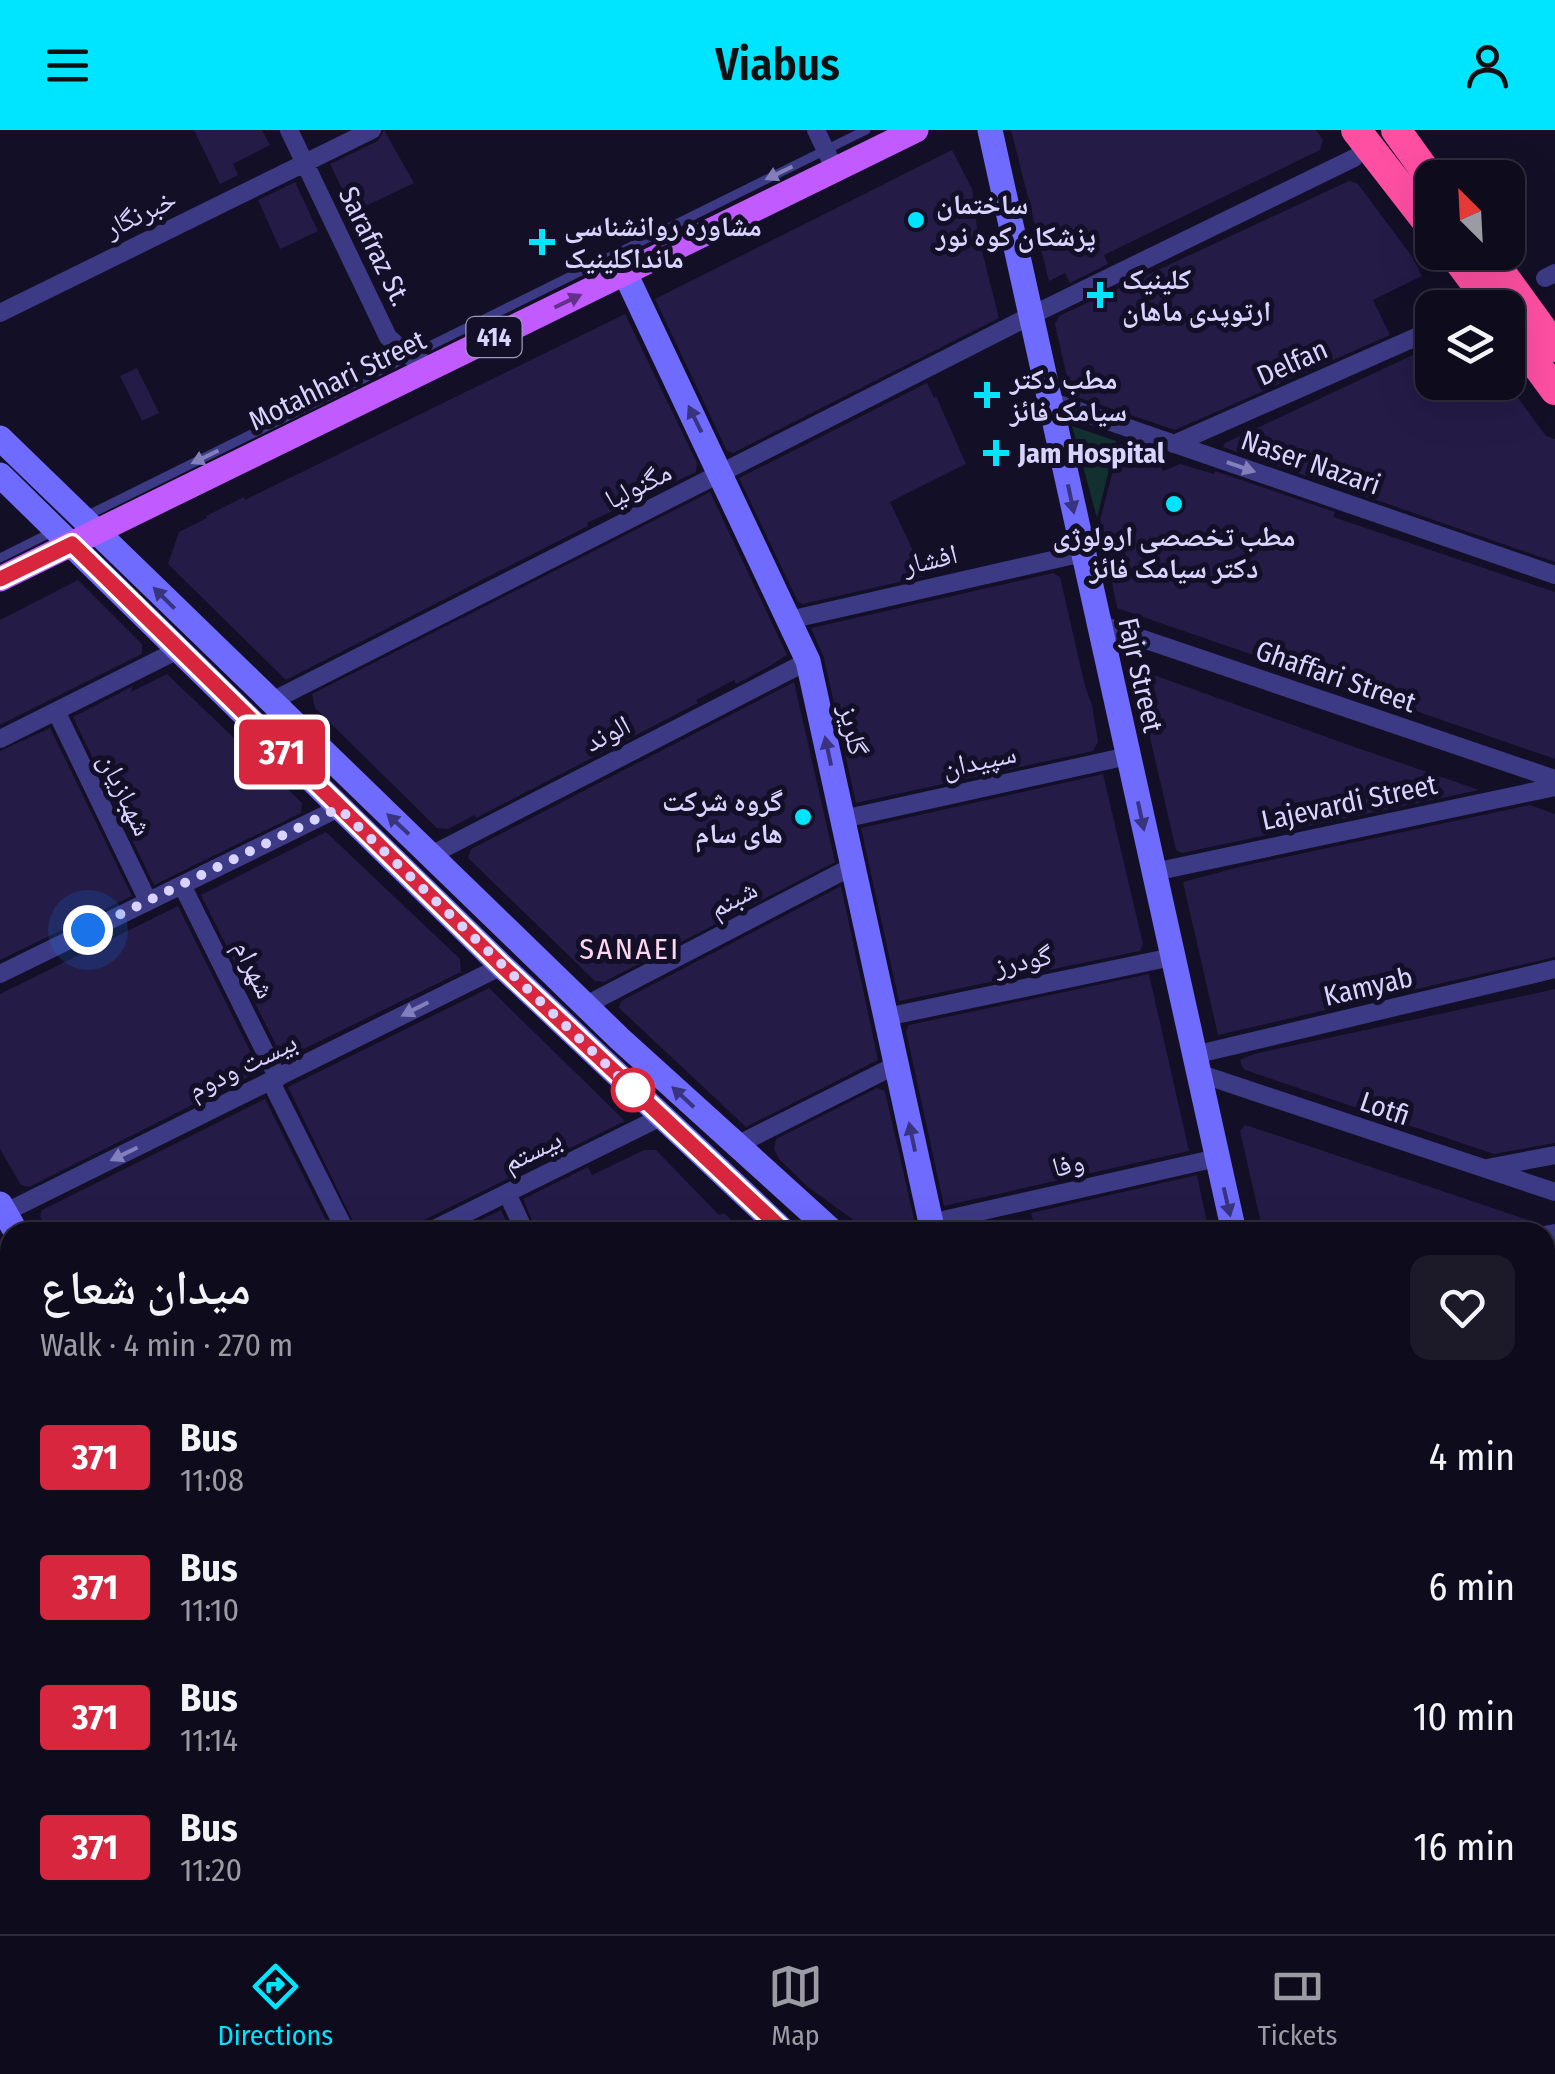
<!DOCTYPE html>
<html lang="en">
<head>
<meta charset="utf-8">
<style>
  :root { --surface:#0e0b1c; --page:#1c1929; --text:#f1f3f6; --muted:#9b9ba3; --line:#2e2b3b; --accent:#00e5ff }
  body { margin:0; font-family:"Fira Sans Condensed","Noto Naskh Arabic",sans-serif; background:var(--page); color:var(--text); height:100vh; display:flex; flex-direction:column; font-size:38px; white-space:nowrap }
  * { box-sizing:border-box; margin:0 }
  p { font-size:32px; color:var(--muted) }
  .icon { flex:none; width:55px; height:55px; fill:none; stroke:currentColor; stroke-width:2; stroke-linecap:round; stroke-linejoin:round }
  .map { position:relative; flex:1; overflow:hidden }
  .details { position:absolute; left:0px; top:1092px; width:1555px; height:712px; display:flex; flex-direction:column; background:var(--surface); border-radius:30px 30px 0 0; box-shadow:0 10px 40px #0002,0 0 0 2px var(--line) }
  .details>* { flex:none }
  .badge { padding:0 20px; border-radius:8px; font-size:35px; line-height:65px }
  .needle { width:65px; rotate:336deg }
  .buttons { position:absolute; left:1415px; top:30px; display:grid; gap:20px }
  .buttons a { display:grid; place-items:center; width:110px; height:110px; border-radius:20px; background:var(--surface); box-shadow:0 10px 40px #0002,0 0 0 2px var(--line); font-size:50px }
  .you { position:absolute; width:50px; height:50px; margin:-25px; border:8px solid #fff; border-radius:50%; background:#1a73e8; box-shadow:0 0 0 15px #1a73e833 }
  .map>.badge { position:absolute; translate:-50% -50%; box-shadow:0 0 0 5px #fff }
  .round { display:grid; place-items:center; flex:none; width:105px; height:105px; border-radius:20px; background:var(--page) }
  .summary { display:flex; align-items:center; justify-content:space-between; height:170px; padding:0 40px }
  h1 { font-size:48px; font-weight:600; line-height:75px }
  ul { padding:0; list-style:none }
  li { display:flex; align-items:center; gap:30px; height:130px; padding:0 40px }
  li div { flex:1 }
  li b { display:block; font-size:38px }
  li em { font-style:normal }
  li .badge { min-width:110px; font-weight:700; text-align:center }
  header { display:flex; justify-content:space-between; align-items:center; height:130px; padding:0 40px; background:var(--accent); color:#111; font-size:45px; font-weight:600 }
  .menu { display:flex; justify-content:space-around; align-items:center; height:140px; border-top:2px solid var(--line); background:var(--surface); font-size:28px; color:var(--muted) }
  .menu a { display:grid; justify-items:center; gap:5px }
  .menu .current { color:var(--accent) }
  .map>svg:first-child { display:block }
  .green { fill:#12302f }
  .building { fill:#241b47 }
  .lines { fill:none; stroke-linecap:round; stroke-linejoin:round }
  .lane { stroke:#3d3a85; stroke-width:9 }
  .street { stroke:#3d3a85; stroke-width:18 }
  .secondary { stroke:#6f6bff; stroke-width:25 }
  .primary { stroke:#c25bff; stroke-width:25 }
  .highway { stroke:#ff4fa3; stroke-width:30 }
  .oneway { fill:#837fbc }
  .oneway2 { fill:#623188 }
  .oneway3 { fill:#38347d }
  .line-casing { stroke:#fff; stroke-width:22 }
  .line { stroke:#d7263d; stroke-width:15 }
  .walk { stroke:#d9d4ff; stroke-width:10; stroke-dasharray:0 18 }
  .poi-dot { fill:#00e5ff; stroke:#130f26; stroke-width:4 }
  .stop-dot { fill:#fff; stroke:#d7263d; stroke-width:5 }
  .labels { text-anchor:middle; stroke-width:10; stroke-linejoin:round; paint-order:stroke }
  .shield { fill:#130f26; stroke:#9e99be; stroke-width:2.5 }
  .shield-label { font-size:25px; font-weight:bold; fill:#d9d4ff }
  .poi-label { font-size:28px; font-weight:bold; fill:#d9d4ff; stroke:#130f26; text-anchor:start }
  .street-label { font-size:28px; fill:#d9d4ff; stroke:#130f26 }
  .neighbourhood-label { font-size:30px; letter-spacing:2.5px; fill:#ffd6f0; stroke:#130f26 }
</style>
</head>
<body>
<header><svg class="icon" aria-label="menu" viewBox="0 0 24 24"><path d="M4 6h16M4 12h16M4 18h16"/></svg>Viabus<svg class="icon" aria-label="person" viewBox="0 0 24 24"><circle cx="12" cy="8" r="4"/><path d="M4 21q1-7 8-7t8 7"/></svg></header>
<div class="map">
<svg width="1555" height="1804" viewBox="0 0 1555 1804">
  <rect width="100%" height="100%" fill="#130f26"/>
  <path class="green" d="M1072 296 1116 311 1097 388Z"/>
  <path class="building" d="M194 0H262L270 15 233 34 238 45 220 54Z
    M384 0 414 53 353 82 330 34 378 11Z
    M1011 0H1316L1323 10 1320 20 1104 125 1108 134 1070 153 1065 143 1049 151Z
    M952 20 972 59 978 105 999 188 733 323 727 321 655 169Z
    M1349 51 1358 54 1411 125 1422 146 1373 170 1390 205 1175 300 1071 265 1055 194 1059 186Z
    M295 52 318 101 280 119 258 70Z
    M625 184 697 333 696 342 587 393 588 396 286 550 168 434 179 402 207 388 206 386 244 367 245 370Z
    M1432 216V252L1507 253 1546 306 1555 309V432L1223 317 1225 313Z
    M137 238 159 283 142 291 120 246Z
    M927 253 934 268 936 266 966 334 890 372 925 446 803 474 798 472 739 348Z
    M1120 314 1156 326 1163 341 1180 334 1214 344 1215 341 1335 382 1333 387 1555 462V629L1117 478 1100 390Z
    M710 362 787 525 768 537 736 554 734 550 696 570 698 573 476 688 475 685 448 699 437 698 315 578 312 564Z
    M1053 443 1060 447 1085 556 1092 575 1098 612 1093 621 856 673 824 528 811 498Z
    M78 450 142 514V524L0 595V490Z
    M167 544 302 673 301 683 154 755 73 587 133 556 131 562Z
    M1151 544 1349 615 1479 660 1182 723 1176 720 1136 547Z
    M794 552 835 732 604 852 595 851 468 728 471 719 477 716Z
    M50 598 132 766 0 830V621Z
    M1103 644 1143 814 1140 821 899 871 861 698Z
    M1530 675 1555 684V827L1218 905 1183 752 1243 736Z
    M326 702 460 829 461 842 283 929 201 765Z
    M841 756 878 930 746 997 619 878 621 871Z
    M178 776 260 941 29 1057 21 1055 0 1019V864Z
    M1149 844 1189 1021 944 1076 906 901 909 895Z
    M489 858 625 991 422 1091 416 1102H358L288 957Z
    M1555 859V1013L1494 1024 1245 940 1242 936 1240 930 1254 924Z
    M877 958 885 961 914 1089 910 1094 915 1102H870L808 1057 779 1029 774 1019 776 1009Z
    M265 969 332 1102H48L40 1087 42 1080Z
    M1245 995 1276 1005 1540 1094 1534 1100 1524 1102H1263L1240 1001Z
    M644 1020H656L719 1085 724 1083 744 1102H537L523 1069 588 1037 592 1045Z
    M1197 1045 1209 1102H1036L1031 1083Z
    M501 1080 511 1102H455Z"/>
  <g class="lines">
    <path class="lane" d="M84 387 866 0
      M0 428 52 402"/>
    <path class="street" d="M289 0 388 207 409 226 433 237
      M816 0 835 40
      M1545 148 1555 143
      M0 183 372 0
      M1050 271 1555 445
      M1174 314 1432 200
      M789 490 1083 423
      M1099 494 1555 649
      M270 572 1030 186 1354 28
      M56 581 148 771
      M0 609 178 520
      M843 689 1128 626
      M431 725 808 531
      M1154 742 1555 657
      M182 755 278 948
      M0 844 339 678
      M586 875 853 736
      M886 887 1172 827
      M1194 925 1555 839
      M1198 943 1555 1062
      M271 952 346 1102
      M735 1016 896 935
      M1487 1038 1555 1025
      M507 1063 525 1102
      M0 1085 502 836
      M930 1093 1217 1028
      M428 1102 661 987
      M1545 1105 1555 1103
      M1545 1299 1555 1297
      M0 1315 10 1310
      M0 1391 10 1411
      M1545 1488 1555 1486
      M0 1579 10 1600
      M1545 1755 1555 1750
      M0 1791 10 1786
      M103 1795 107 1804
      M1479 1795 1483 1804
      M429 1804 447 1795
      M820 1804 832 1795
      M1081 1804 1093 1795
      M1437 1804 1456 1795"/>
    <path class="secondary" d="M990 0 1234 1102
      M625 143 808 531 933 1102
      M0 308 620 909 833 1102
      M0 345 502 836 785 1102
      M0 1074 16 1102
      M0 1572 10 1567
      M1545 1607 1555 1613
      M1545 1639 1555 1645
      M631 1795 643 1804
      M1237 1795 1244 1804"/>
    <path class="primary" d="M0 449 916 0"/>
    <path class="highway" d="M1356 0 1432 98
      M1396 0 1432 50
      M1452 122 1494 178
      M1486 122 1555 217
      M1508 196 1555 260"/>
  </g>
  <defs><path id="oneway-solid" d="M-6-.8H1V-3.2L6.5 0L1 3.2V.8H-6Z" transform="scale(2.5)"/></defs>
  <g class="oneway">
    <use href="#oneway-solid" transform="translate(779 43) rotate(154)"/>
    <use href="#oneway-solid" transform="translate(205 327) rotate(154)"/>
    <use href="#oneway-solid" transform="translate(1241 337) rotate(19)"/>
    <use href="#oneway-solid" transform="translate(415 879) rotate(153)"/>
    <use href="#oneway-solid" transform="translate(124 1024) rotate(154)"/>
  </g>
  <use class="oneway2" href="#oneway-solid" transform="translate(568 171) rotate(-26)"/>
  <g class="oneway3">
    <use href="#oneway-solid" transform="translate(695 289) rotate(-116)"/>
    <use href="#oneway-solid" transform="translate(1071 369) rotate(78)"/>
    <use href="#oneway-solid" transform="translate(164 468) rotate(-135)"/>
    <use href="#oneway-solid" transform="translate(828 621) rotate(-102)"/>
    <use href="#oneway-solid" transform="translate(1141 686) rotate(78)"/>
    <use href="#oneway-solid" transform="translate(398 694) rotate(-137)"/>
    <use href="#oneway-solid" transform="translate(683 967) rotate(-137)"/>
    <use href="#oneway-solid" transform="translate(912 1007) rotate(-102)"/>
    <use href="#oneway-solid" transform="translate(1227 1072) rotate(77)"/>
  </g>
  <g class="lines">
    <g class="line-casing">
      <path id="line" d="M0 449 72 414 502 836 785 1102"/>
    </g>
    <use href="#line" class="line"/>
    <path class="walk" d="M88 800 339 678 640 967 633 960"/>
  </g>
  <g class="poi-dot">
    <circle cx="916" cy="90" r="10"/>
    <path d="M537 97h10v10h10v10h-10v10h-10v-10h-10v-10h10z"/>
    <path d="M1095 150h10v10h10v10h-10v10h-10v-10h-10v-10h10z"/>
    <path d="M982 250h10v10h10v10h-10v10h-10v-10h-10v-10h10z"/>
    <path d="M991 308h10v10h10v10h-10v10h-10v-10h-10v-10h10z"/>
    <circle cx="1174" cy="374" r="10"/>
    <circle cx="803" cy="687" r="10"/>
  </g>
  <circle class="stop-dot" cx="633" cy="960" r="20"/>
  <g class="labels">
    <rect class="shield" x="466.5" y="187" width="55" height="40" rx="8"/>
    <g class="shield-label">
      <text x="494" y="216">414</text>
    </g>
    <g class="poi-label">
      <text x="936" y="84">ساختمان<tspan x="936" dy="32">پزشکان کوه نور</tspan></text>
      <text x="564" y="106">مشاوره روانشناسی<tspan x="564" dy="32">مانداکلینیک</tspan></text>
      <text x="1122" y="159">کلینیک<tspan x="1122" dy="32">ارتوپدی ماهان</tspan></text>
      <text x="1010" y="259">مطب دکتر<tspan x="1010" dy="32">سیامک فائز</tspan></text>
      <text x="1018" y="333">Jam Hospital</text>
      <text x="1174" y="416" text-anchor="middle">مطب تخصصی ارولوژی<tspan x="1174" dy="32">دکتر سیامک فائز</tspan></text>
      <text x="783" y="681" text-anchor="end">گروه شرکت<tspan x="783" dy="32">های سام</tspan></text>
    </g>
    <g class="street-label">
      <text transform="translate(140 83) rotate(-26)" y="10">خبرنگار</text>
      <text transform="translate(375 116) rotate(64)" y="10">Sarafraz St.</text>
      <text transform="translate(1292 232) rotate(-24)" y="10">Delfan</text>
      <text transform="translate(337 250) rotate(-26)" y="10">Motahhari Street</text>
      <text transform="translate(1311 332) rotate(19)" y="10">Naser Nazari</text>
      <text transform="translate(638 355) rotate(-27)" y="10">مگنولیا</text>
      <text transform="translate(930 429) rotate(-13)" y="10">افشار</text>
      <text transform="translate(1141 545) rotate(77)" y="10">Fajr Street</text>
      <text transform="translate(1336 546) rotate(19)" y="10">Ghaffari Street</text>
      <text transform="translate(854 600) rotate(78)" y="10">گلریز</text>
      <text transform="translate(607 603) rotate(-27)" y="10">الوند</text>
      <text transform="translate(979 630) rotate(-12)" y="10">سپیدان</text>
      <text transform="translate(126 664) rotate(64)" y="10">شهبازیان</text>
      <text transform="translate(1349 672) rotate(-12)" y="10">Lajevardi Street</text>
      <text transform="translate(733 768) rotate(-28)" y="10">شبنم</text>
      <text transform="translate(1023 830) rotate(-12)" y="10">گودرز</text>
      <text transform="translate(255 839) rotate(64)" y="10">شهرام</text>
      <text transform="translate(1368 856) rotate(-13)" y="10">Kamyab</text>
      <text transform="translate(242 935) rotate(-26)" y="10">بیست ودوم</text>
      <text transform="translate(1385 978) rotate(19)" y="10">Lotfi</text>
      <text transform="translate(532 1020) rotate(-26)" y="10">بیستم</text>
      <text transform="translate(1068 1034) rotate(-13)" y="10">وفا</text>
    </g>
    <g class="neighbourhood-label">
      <text x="630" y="829">SANAEI</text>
    </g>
  </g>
</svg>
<div class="buttons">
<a><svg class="needle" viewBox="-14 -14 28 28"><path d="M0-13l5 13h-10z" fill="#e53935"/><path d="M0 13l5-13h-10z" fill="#9b9ba3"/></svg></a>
<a><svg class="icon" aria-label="layers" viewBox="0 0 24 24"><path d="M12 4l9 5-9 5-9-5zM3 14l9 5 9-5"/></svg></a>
</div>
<div class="you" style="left:88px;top:800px"></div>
<b class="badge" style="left:282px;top:622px;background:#d7263d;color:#fff">371</b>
<section class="details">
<div class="summary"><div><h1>میدان شعاع</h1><p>Walk · 4 min · 270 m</p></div><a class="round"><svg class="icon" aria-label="heart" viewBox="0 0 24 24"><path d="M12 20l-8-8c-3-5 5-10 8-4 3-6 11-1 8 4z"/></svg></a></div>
<ul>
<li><span class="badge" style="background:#d7263d;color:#fff">371</span><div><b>Bus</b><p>11:08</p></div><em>4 min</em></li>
<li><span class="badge" style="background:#d7263d;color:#fff">371</span><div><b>Bus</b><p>11:10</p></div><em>6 min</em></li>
<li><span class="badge" style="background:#d7263d;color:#fff">371</span><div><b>Bus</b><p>11:14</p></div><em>10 min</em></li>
<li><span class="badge" style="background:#d7263d;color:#fff">371</span><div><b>Bus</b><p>11:20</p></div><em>16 min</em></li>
</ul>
</section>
</div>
<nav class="menu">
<a class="current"><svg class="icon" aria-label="directions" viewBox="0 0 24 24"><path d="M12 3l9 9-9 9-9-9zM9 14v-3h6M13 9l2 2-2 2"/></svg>Directions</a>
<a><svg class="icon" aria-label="map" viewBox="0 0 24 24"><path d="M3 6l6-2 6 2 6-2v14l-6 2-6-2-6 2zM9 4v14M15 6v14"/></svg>Map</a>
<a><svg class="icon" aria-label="tickets" viewBox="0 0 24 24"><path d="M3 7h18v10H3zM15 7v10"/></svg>Tickets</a>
</nav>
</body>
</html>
